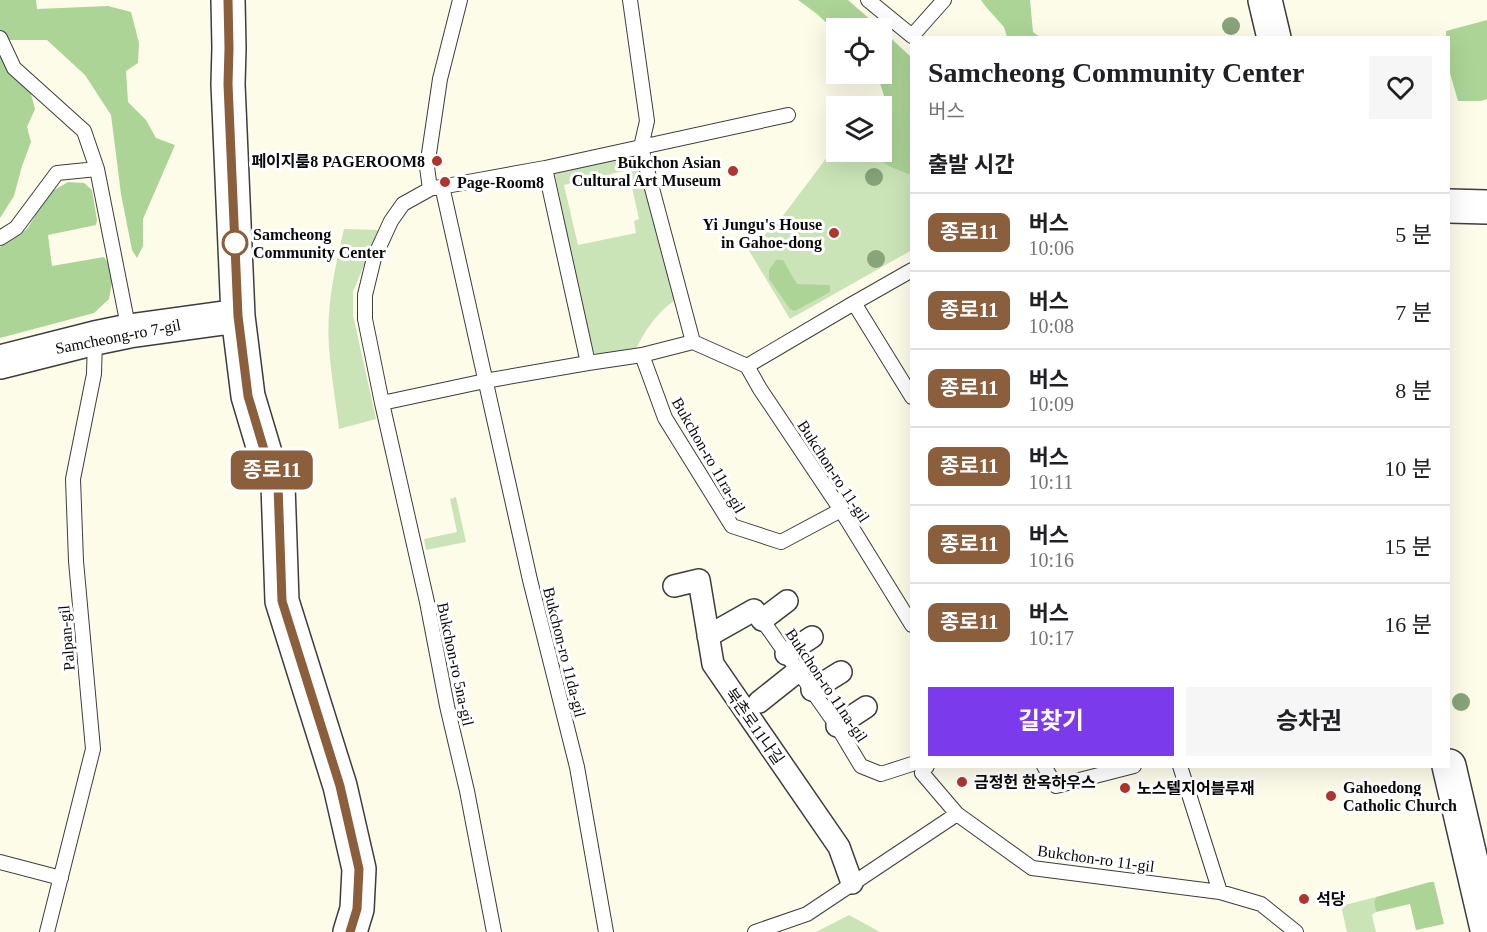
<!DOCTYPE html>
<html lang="ko">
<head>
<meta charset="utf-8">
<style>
  :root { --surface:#fff; --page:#f6f6f6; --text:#202124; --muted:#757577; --line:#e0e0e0; --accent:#7c3aed }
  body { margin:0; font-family:"Times New Roman","Noto Sans KR",serif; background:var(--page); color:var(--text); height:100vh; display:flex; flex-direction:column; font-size:22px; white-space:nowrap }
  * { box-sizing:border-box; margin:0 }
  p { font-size:20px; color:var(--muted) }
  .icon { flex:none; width:33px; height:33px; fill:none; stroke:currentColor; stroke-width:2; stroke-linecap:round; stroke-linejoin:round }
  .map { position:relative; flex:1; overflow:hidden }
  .sheet { position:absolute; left:910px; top:36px; width:540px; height:732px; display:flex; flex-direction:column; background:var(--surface); border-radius:0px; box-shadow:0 6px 24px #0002 }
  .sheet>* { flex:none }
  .badge { padding:0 12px; border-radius:9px; font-size:21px; line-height:39px }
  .controls { position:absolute; left:826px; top:18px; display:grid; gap:12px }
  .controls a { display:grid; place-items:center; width:66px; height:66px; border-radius:0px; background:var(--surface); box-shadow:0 6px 24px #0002; font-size:30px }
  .map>.badge { position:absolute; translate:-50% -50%; box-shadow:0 0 0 3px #fff }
  h2 { padding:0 18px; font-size:22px; line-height:54px }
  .round { display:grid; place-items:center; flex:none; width:63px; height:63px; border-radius:0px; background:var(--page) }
  .overview { display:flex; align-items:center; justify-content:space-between; height:102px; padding:0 18px }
  h1 { font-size:28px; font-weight:700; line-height:45px }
  .button { display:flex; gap:12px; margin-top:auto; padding:12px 18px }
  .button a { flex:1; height:69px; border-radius:0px; background:var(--accent); color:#fff; font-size:24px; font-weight:700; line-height:69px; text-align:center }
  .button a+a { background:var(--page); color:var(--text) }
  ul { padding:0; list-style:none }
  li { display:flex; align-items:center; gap:18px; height:78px; padding:0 18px; border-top:2px solid var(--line) }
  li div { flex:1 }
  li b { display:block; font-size:22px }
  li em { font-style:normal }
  li .badge { min-width:66px; font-weight:700; text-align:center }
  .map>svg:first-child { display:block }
  .green { fill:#cae4b7; fill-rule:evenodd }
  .forest { fill:#acd497 }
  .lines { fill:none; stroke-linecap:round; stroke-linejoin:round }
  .service-casing { stroke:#3d3d3d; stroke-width:16 }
  .pedestrian-casing { stroke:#3d3d3d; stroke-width:24 }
  .tertiary-casing { stroke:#3d3d3d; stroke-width:36 }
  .service { stroke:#fff; stroke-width:14 }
  .pedestrian { stroke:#fff; stroke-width:21 }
  .tertiary { stroke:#fff; stroke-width:33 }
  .tree { fill:#87a47b }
  .line-casing { stroke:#fff; stroke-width:14 }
  .line { stroke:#8b5e3c; stroke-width:9 }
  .poi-dot { fill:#af352e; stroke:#fff; stroke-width:2 }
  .stop-dot { fill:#fff; stroke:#8b5e3c; stroke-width:3 }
  .labels { text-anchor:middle; stroke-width:6; stroke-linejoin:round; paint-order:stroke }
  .poi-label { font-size:16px; font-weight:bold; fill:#0a0a0a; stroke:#fff; text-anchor:start }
  .stop-label { font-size:16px; font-weight:bold; fill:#0a0a0a; stroke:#fff; text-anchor:start }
  .street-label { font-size:16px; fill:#0a0a0a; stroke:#fff }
</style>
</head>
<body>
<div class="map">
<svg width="1487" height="932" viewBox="0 0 1487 932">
  <rect width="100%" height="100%" fill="#fdfce9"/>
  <path class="green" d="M912 103V250L790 319 748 249 776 225 831 152 837 148V152H882Z
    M616 159 640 169 675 298 674 301C657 312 643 333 635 351L601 357 590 350 555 174ZM628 170 639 219 634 221 636 233 578 245 564 185Z
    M344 229 378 230 353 292V315L376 419 339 429C336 402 331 375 329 347 326 307 335 267 344 229Z
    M456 497 466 542 426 550 424 539 457 532 450 499Z
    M1376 897 1374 902 1376 912 1372 915 1376 932H1347L1341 906Z
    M849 915 880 932H816Z"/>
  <path class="forest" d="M0 0H36L37 9 108 6 131 12 139 43 138 63 126 71 128 102 146 120 156 138 175 145 143 219V246L137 258 132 250 121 194 111 115 85 75 47 40H0Z
    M798 0H848L880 28H837V30L832 28 817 14Z
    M981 0H1030L1033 32 1040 37H1007L1004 27 986 7Z
    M1487 20V99L1480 101H1458L1449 70V38L1446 37V31Z
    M882 30 912 58V175C896 170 880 162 867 152H882V106H869L880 103 885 99 877 74H882Z
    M0 55 29 87 35 109 27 127 31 142 22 166 14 196 0 218Z
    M68 182 84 183 92 190 97 220 96 225 48 235 52 266 104 257 108 263 112 282 109 299 94 313 0 338V247L27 229 49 193Z
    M776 260H783L797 284 830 285V292L795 311 790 309 769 279V270Z
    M1430 882H1434L1444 924 1416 930 1410 904 1376 912 1374 902 1376 897Z"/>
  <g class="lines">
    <g class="service-casing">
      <path id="service" d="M460 0 440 79 427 167 430 189 403 204 391 221 374 258 365 295V319L382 403 427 602 447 706 467 791 494 932
        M630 0 647 121 641 147 693 342
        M868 0 912 36 944 0
        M0 38 14 68 84 131 97 169
        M545 168 588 363
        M442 186 530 580 577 767 606 932
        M435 188 545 168 788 115
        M0 238 16 228 57 173 97 169 129 331
        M912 270 854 303 912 397
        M642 355 665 418 732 526 781 542 841 510
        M747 366 760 389 841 510 912 625
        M382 403 485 381 588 363 642 355 693 342 747 366 854 303
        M758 614 837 726 861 766 881 774 912 764
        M927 766 922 773 957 814 1032 868 1220 892 1261 904 1296 932
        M1044 766 1056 786 1134 766
        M1180 766 1220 892
        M0 862 61 878
        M47 932 93 749 76 561 73 479 94 374 95 338
        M755 932 807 914 957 814"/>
    </g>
    <g class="pedestrian-casing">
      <path id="pedestrian" d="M674 586 699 580 713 664 839 847 852 883
        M762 620 787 601
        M708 636 754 610
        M786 654 812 637
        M812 690 841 672
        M759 702 798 671
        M837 726 866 707"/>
    </g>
    <g class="tertiary-casing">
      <path id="tertiary" d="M228 0 229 48 228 84 238 316 248 396 265 453 278 485 282 601 340 786 359 869 357 909 350 932
        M1265 0 1274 38
        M1449 206 1487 207
        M0 362 95 338 129 331 238 316
        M1449 766 1487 929"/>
    </g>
    <use href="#service" class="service"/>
    <use href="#pedestrian" class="pedestrian"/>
    <use href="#tertiary" class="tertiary"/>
  </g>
  <g class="tree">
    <circle cx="1231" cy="26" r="9"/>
    <circle cx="874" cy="177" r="9"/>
    <circle cx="876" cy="259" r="9"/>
    <circle cx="1461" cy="702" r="9"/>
  </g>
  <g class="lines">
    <g class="line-casing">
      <path id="line" d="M228 0 229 48 228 84 238 316 248 396 265 453 278 485 282 601 340 786 359 869 357 909 350 932"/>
    </g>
    <use href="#line" class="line"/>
  </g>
  <g class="poi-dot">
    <circle cx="437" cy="161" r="6"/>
    <circle cx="733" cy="171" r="6"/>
    <circle cx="445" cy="182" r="6"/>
    <circle cx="834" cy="233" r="6"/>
    <circle cx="962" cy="782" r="6"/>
    <circle cx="1125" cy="788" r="6"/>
    <circle cx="1331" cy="796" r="6"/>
    <circle cx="1304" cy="899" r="6"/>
  </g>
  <circle class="stop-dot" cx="235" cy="243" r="12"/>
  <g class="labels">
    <g class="poi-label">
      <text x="425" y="167" text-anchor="end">페이지룸8 PAGEROOM8</text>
      <text x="721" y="168" text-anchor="end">Bukchon Asian<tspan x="721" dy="18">Cultural Art Museum</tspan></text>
      <text x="457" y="188">Page-Room8</text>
      <text x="822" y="230" text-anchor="end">Yi Jungu's House<tspan x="822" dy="18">in Gahoe-dong</tspan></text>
      <text x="974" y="788">금정헌 한옥하우스</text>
      <text x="1343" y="793">Gahoedong<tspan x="1343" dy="18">Catholic Church</tspan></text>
      <text x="1137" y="794">노스텔지어블루재</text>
      <text x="1316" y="905">석당</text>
    </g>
    <g class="stop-label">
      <text x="253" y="240">Samcheong<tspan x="253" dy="18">Community Center</tspan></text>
    </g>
    <g class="street-label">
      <text transform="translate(118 336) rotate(-11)" y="6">Samcheong-ro 7-gil</text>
      <text transform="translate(709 455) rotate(60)" y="6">Bukchon-ro 11ra-gil</text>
      <text transform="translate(834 471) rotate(57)" y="6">Bukchon-ro 11-gil</text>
      <text transform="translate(66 638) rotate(-95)" y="6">Palpan-gil</text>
      <text transform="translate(565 652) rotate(76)" y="6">Bukchon-ro 11da-gil</text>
      <text transform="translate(456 664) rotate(78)" y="6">Bukchon-ro 5na-gil</text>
      <text transform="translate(827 685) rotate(56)" y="6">Bukchon-ro 11na-gil</text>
      <text transform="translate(755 726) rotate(55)" y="6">북촌로11나길</text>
      <text transform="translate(1096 858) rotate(8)" y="6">Bukchon-ro 11-gil</text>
    </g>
  </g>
</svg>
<div class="controls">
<a><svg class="icon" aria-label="locate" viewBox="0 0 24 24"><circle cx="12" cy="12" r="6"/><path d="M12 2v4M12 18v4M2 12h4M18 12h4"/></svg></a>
<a><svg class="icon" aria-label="layers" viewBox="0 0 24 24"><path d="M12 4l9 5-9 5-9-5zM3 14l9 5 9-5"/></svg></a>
</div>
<b class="badge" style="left:272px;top:470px;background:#8b5e3c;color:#fff">종로11</b>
<section class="sheet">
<div class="overview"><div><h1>Samcheong Community Center</h1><p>버스</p></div><a class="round"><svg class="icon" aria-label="heart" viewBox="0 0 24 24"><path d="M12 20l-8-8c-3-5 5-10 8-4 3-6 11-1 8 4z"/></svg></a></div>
<h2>출발 시간</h2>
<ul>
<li><span class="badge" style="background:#8b5e3c;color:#fff">종로11</span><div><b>버스</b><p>10:06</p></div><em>5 분</em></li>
<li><span class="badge" style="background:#8b5e3c;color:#fff">종로11</span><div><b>버스</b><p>10:08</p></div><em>7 분</em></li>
<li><span class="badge" style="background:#8b5e3c;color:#fff">종로11</span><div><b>버스</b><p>10:09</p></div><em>8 분</em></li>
<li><span class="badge" style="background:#8b5e3c;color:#fff">종로11</span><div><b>버스</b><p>10:11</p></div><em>10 분</em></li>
<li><span class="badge" style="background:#8b5e3c;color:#fff">종로11</span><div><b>버스</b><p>10:16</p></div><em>15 분</em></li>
<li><span class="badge" style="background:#8b5e3c;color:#fff">종로11</span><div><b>버스</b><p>10:17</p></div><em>16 분</em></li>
</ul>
<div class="button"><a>길찾기</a><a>승차권</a></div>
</section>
</div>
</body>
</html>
